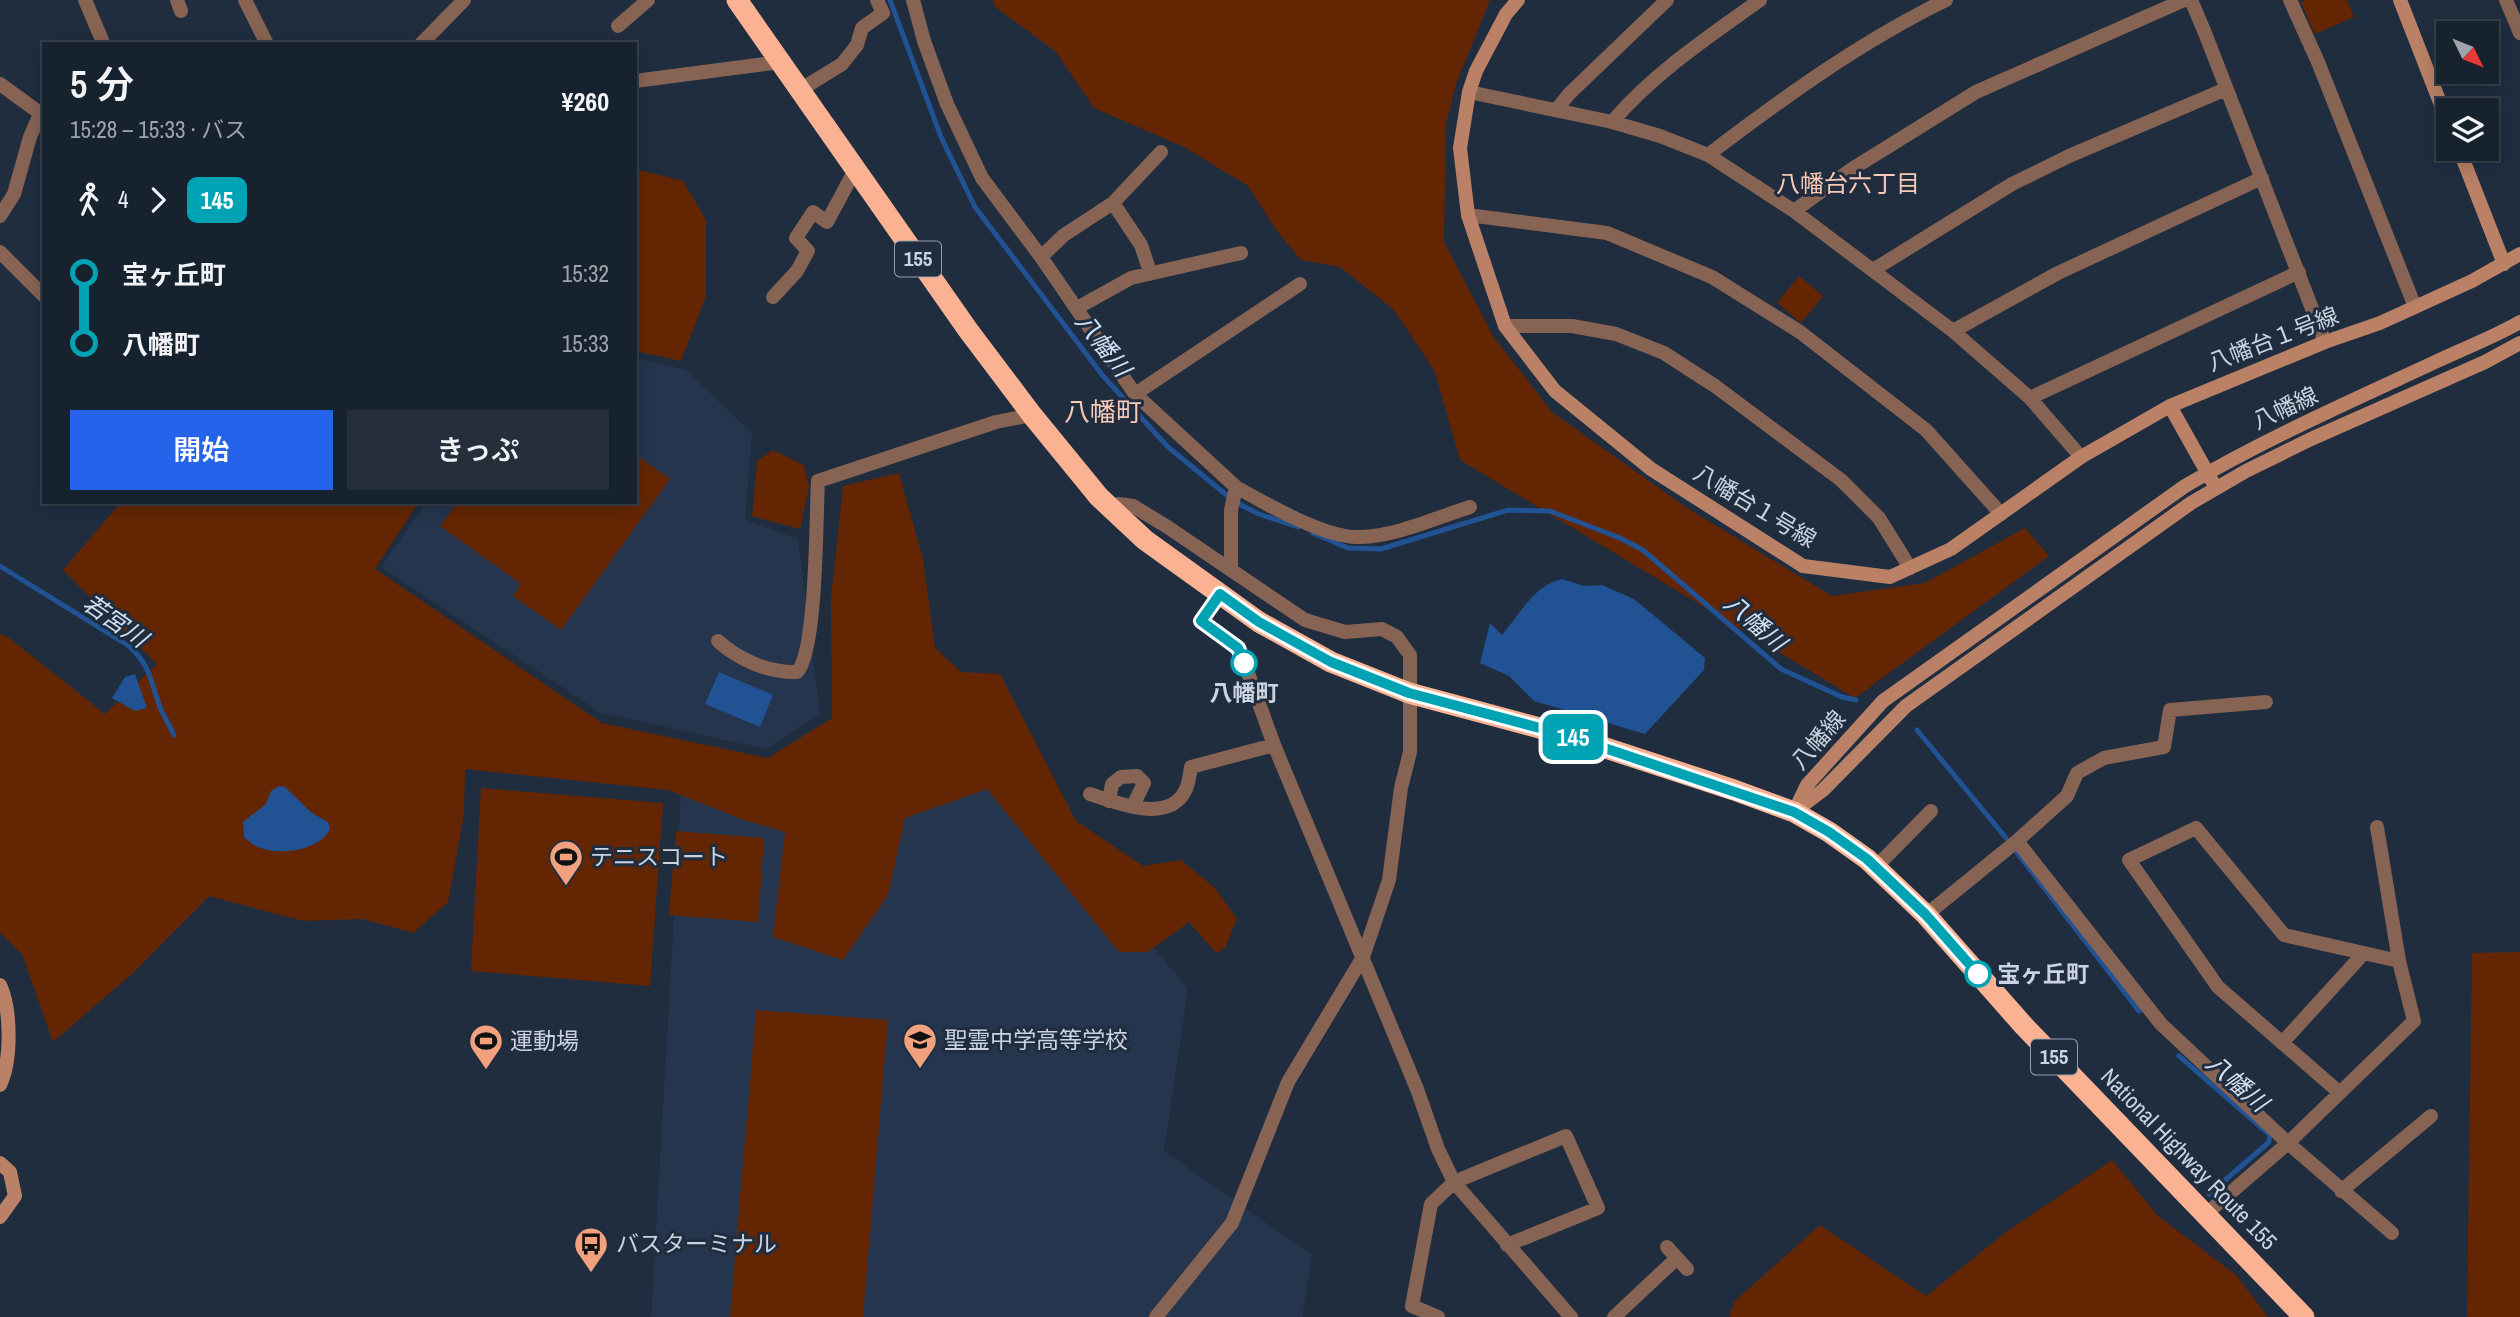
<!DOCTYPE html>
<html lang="ja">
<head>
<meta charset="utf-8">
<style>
  :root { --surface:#17222f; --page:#242f3b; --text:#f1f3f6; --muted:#9ea4aa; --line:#363f4b; --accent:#2563eb }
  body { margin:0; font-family:"Archivo Narrow","Noto Sans JP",sans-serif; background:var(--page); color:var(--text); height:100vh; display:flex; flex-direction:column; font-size:26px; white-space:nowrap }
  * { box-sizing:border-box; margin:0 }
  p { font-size:23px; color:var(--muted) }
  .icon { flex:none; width:38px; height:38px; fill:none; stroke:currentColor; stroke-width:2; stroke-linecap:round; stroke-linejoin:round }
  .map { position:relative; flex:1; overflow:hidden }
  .sheet { position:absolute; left:42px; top:42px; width:595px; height:462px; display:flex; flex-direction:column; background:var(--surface); border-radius:0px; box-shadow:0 4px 18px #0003,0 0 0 2px var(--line) }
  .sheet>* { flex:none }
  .badge { padding:0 14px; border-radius:10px; font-size:24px; line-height:46px }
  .needle { width:46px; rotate:133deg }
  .tools { position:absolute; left:2436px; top:21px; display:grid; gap:14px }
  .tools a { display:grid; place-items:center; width:63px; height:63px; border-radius:0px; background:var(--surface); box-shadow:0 4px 18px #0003,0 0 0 2px var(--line); font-size:35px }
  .map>.badge { position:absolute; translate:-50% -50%; box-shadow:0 0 0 4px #fff }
  .legs { display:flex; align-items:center; gap:10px; height:77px; padding:0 28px; font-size:23px }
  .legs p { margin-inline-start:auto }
  .summary { display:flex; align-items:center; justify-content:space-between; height:119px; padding:0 28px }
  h1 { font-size:38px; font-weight:600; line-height:52px }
  .button { display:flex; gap:14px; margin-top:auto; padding:14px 28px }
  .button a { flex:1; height:80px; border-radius:0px; background:var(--accent); color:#fff; font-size:28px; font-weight:600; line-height:80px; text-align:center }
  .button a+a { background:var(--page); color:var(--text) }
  ul { padding:0 28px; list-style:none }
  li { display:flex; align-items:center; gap:24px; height:70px; font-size:26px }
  li i { display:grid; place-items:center; width:10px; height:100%; margin:0 9px; background:currentColor }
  li i::after { content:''; width:18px; height:18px; margin:-9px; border:5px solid; border-radius:50%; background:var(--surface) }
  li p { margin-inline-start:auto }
  li:first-child i { background:linear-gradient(#0000 50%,currentColor 0) }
  li:last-child i { background:linear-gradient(currentColor 50%,#0000 0) }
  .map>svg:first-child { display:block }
  .built { fill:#24354d }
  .green { fill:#642602 }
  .water { fill:#215293 }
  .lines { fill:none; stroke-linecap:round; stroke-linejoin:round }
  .stream { stroke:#215293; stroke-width:5 }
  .street { stroke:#876353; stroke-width:14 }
  .secondary { stroke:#ba8167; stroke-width:14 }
  .highway { stroke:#fab292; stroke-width:21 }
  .line-1-casing { stroke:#fff; stroke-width:16 }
  .line-1 { stroke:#00a3b4; stroke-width:10 }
  .stop-1-dot { fill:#fff; stroke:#00a3b4; stroke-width:3.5 }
  .labels { text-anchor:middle; stroke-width:6; stroke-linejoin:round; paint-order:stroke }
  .shield { fill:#1f2d3f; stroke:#97a1af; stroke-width:2 }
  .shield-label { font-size:21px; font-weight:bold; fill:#cad3df }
  .street-label { font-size:23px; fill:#cad3df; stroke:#1f2d3f }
  .stop-label { font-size:23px; font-weight:bold; fill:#cad3df; stroke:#1f2d3f }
  .poi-label { font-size:23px; fill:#cad3df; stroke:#1f2d3f; text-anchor:start }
  .neighbourhood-label { font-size:24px; fill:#f8c9b5; stroke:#1f2d3f }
  .water-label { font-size:24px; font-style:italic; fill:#d3e1f4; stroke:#1f2d3f }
  .quarter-label { font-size:26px; fill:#f8c9b5; stroke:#1f2d3f }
</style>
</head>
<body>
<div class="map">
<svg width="2520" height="1317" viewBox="0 0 2520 1317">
  <rect width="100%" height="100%" fill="#1f2d3f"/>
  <path class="built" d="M635 358 686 370 752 433 745 520 798 539 820 713 766 749 601 713 381 567 426 502H635Z
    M933 683 1188 989 1164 1151 1312 1255 1302 1317H651L682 775 763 788Z"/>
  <path class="green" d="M993 0H1490L1456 84 1446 124 1444 242 1493 336 1552 412 1687 508 1832 596 1925 583 2025 528 2049 556 1855 698 1460 460 1434 370 1394 310 1340 267 1301 260 1277 231 1248 186 1184 147 1094 108 1056 52 994 6Z
    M2305 0H2347L2354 17 2315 34 2301 2Z
    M635 171H643L683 181 706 220V296L681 361 635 351Z
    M1799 276 1823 296 1801 323 1777 303Z
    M773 450 804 465 809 487 800 529 752 516 757 461Z
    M635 454 670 479 561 630 513 596 521 584 440 526 458 502H635Z
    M899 473 923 559 935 648 961 672 1000 674 1076 821 1143 866 1181 860 1215 888 1237 919 1225 948 1216 953 1189 922 1148 952H1119L987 789 905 818 888 895 843 960 773 937 785 832 744 820 668 790 465 769 464 814 448 902 413 933 363 919 303 921 209 896 133 973 53 1042 22 954 0 933V634L8 637 105 714 157 664 63 570 121 502H419L375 569 602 723 768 758 832 718 831 598 843 486Z
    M481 788 663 803 650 986 471 971Z
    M676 831 764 838 758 922 669 915Z
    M2520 952V1317H2467L2472 953Z
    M756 1010 888 1020 863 1317H730Z
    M2112 1160 2158 1216 2236 1275 2268 1317H1729L1734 1302 1820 1225 1926 1296 2005 1233Z"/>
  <path class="water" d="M1562 579 1584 586 1602 585 1634 599 1705 658 1704 670 1645 734 1534 701 1509 676 1480 663 1490 623 1502 635C1519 615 1535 584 1562 579Z
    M719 672 773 695 760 727 705 704Z
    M135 674 147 708 135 711 112 698 125 677Z
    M279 786 285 787 312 813 328 822 330 829C319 851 279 856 258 847 253 845 248 841 244 837L243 822 266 804 271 791Z"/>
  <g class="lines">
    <path class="stream" d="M890 0 941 137 975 207 1103 376 1168 447 1235 502 1259 514 1298 527
      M1313 533 1348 548 1381 549 1508 510 1550 511 1620 538 1643 550 1781 669 1842 697 1856 700
      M0 566 129 646C151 665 151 684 161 710 165 718 170 726 174 735
      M1917 730 2006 838
      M2015 850 2139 1011
      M2179 1056 2270 1135 2269 1142 2209 1194"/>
    <path class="street" d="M85 0 102 40
      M177 0 181 11
      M245 0 267 44
      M913 0 924 41 947 104 982 178 1041 257 1135 394 1236 487 1231 510V569
      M2191 0 2205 33 2325 342
      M2290 0 2318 62 2415 307
      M2506 0 2520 33
      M618 26 648 0
      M421 44 464 0
      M635 81 780 62
      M0 84 44 116
      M800 90 842 64 857 45 862 28 883 13 877 0
      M1469 92 1612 122 1660 136 1708 155 1794 211 1953 331 2030 398 2081 457
      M1557 109 1569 94 1667 0
      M1612 122C1654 73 1708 37 1760 0
      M1708 155C1783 98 1860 42 1946 0
      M1113 203 1141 245 1150 272
      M1794 211 1852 169 1976 92 2184 0
      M1468 215 1607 233 1712 277 1800 332 1926 430 2001 514
      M0 216 14 194 30 137 40 114
      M0 252 44 296
      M1041 257 1064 235 1113 203 1161 152
      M1873 270 2012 184 2069 156 2226 89
      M773 297 797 271 808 251 796 238 813 212 827 222 855 170
      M1077 308 1131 278 1241 253
      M1505 326H1572L1616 334 1664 353 1715 386 1841 480 1879 518 1910 568
      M1953 331 2058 273 2262 178
      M1135 394 1300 284
      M2030 398 2299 272
      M1236 487C1266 504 1327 539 1360 537 1397 536 1435 518 1470 507
      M1111 508 1118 504 1133 506 1166 526 1305 620 1345 632 1382 629 1397 637 1410 655V752L1401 788 1389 880 1363 957 1288 1082 1232 1223 1156 1317
      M1220 595 1201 621 1239 648 1274 745 1417 1089 1438 1149 1454 1182 1571 1317
      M718 641C739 660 769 673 797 672 817 652 816 516 818 481L996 422 1032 415
      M1090 794C1117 803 1170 825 1186 789 1189 782 1190 774 1191 767L1274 745
      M1109 801 1112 784 1121 777 1137 776 1144 783 1133 806
      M2017 841 2067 796 2077 773 2104 758 2164 747 2170 710 2266 702
      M1876 867 1931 811
      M1926 915 2017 841 2161 1024 2288 1143 2392 1233
      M2282 1043 2364 953
      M2340 1093 2218 987 2129 860 2196 828 2284 935 2399 961
      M2341 1191 2431 1116
      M2206 1214 2288 1143 2414 1021 2399 961 2377 827
      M1667 1247 1687 1269
      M1438 1317 1412 1306 1431 1204 1454 1182 1566 1136 1598 1208 1507 1245
      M1614 1317 1677 1258"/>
    <path class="secondary" d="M1518 0 1506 14 1476 71 1469 92 1460 148 1468 215 1505 326 1555 391 1651 469 1803 566 1890 577 1951 549 2081 457 2170 406 2325 342 2380 323 2472 281 2520 254
      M2400 0 2448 123
      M2459 149 2504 264
      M2170 406 2212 481
      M1798 809 1823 790 1906 706 2191 503 2246 471 2311 439 2485 362 2520 343
      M1794 812 1807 785 1883 701 2185 486C2265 439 2349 402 2433 363 2462 349 2492 338 2520 322
      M0 985C11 1009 12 1060 0 1085
      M0 1163 10 1172 15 1196 0 1217"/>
    <path class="highway" d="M737 0 968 330 1032 415 1099 497 1145 540 1259 622 1331 662 1409 693 1566 735 1734 790 1794 812 1829 832 1867 859 1926 915 2024 1026 2304 1317"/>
  </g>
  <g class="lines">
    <g class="line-1-casing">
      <path id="line-1" d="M1244 663 1238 648 1201 621 1220 594 1259 622 1331 662 1409 693 1566 735 1794 812 1829 832 1867 859 1926 915 1978 974"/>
    </g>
    <use href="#line-1" class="line-1"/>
  </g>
  <defs>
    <g id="stadium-pin" transform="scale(1.75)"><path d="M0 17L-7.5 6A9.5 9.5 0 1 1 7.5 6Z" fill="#f1a17d" stroke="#1f2d3f"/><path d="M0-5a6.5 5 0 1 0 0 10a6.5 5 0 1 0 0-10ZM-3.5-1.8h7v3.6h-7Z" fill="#111"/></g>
    <g id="school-pin" transform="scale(1.75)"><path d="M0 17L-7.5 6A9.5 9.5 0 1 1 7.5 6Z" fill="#f1a17d" stroke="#1f2d3f"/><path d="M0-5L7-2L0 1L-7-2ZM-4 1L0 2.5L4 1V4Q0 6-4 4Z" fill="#111"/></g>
    <g id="bus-pin" transform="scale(1.75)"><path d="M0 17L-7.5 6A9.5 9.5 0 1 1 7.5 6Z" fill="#f1a17d" stroke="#1f2d3f"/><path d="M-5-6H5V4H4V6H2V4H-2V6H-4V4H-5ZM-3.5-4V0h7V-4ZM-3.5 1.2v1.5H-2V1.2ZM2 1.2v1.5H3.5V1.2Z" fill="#111"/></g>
  </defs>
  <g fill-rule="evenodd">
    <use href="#stadium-pin" x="566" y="857"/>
    <use href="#school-pin" x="920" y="1040"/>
    <use href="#stadium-pin" x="486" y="1041"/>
    <use href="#bus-pin" x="591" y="1244"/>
  </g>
  <g class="stop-1-dot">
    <circle cx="1244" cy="663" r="12"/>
    <circle cx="1978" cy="974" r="12"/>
  </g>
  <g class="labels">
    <g class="shield">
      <rect x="895" y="241.5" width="46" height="35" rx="5"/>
      <rect x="2031" y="1039.5" width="46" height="35" rx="5"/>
    </g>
    <g class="shield-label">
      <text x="918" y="266">155</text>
      <text x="2054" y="1064">155</text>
    </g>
    <g class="street-label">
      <text transform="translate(2273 339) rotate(-21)" y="8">八幡台１号線</text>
      <text transform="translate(2285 408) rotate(-25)" y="8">八幡線</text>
      <text transform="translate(1755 506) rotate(31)" y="8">八幡台１号線</text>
      <text transform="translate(1818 740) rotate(-49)" y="8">八幡線</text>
      <text transform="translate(2189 1159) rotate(46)" y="8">National Highway Route 155</text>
    </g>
    <g class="stop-label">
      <text x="1244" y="701">八幡町</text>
      <text x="1997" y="982" text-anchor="start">宝ヶ丘町</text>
    </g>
    <g class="poi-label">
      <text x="590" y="865">テニスコート</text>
      <text x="944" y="1048">聖霊中学高等学校</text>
      <text x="510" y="1049">運動場</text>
      <text x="616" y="1252">バスターミナル</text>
    </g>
    <g class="neighbourhood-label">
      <text x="1848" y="192">八幡台六丁目</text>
    </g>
    <g class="water-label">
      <text transform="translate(1103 345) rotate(52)" y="8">八幡川</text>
      <text transform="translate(115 621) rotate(35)" y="8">若宮川</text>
      <text transform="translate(1755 623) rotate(41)" y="8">八幡川</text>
      <text transform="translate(2237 1083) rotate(41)" y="8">八幡川</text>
    </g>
    <g class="quarter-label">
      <text x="1103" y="421">八幡町</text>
    </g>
  </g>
</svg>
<div class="tools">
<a><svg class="needle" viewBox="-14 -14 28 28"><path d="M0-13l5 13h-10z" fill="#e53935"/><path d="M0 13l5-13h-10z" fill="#9ea4aa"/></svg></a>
<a><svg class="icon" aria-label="layers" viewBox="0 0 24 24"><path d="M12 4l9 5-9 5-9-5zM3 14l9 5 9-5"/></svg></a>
</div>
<b class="badge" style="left:1573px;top:737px;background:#00a3b4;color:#fff">145</b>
<section class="sheet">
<div class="summary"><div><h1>5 分</h1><p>15:28 – 15:33 · バス</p></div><b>¥260</b></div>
<div class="legs"><svg class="icon" aria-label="walk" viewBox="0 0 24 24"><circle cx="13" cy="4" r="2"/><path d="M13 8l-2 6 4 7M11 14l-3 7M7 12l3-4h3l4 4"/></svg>4<svg class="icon" aria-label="forward" viewBox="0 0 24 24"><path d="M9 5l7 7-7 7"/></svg><b class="badge" style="background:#00a3b4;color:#fff">145</b></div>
<ul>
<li><i style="color:#00a3b4"></i><b>宝ヶ丘町</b><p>15:32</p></li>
<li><i style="color:#00a3b4"></i><b>八幡町</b><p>15:33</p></li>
</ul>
<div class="button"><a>開始</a><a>きっぷ</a></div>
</section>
</div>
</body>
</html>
